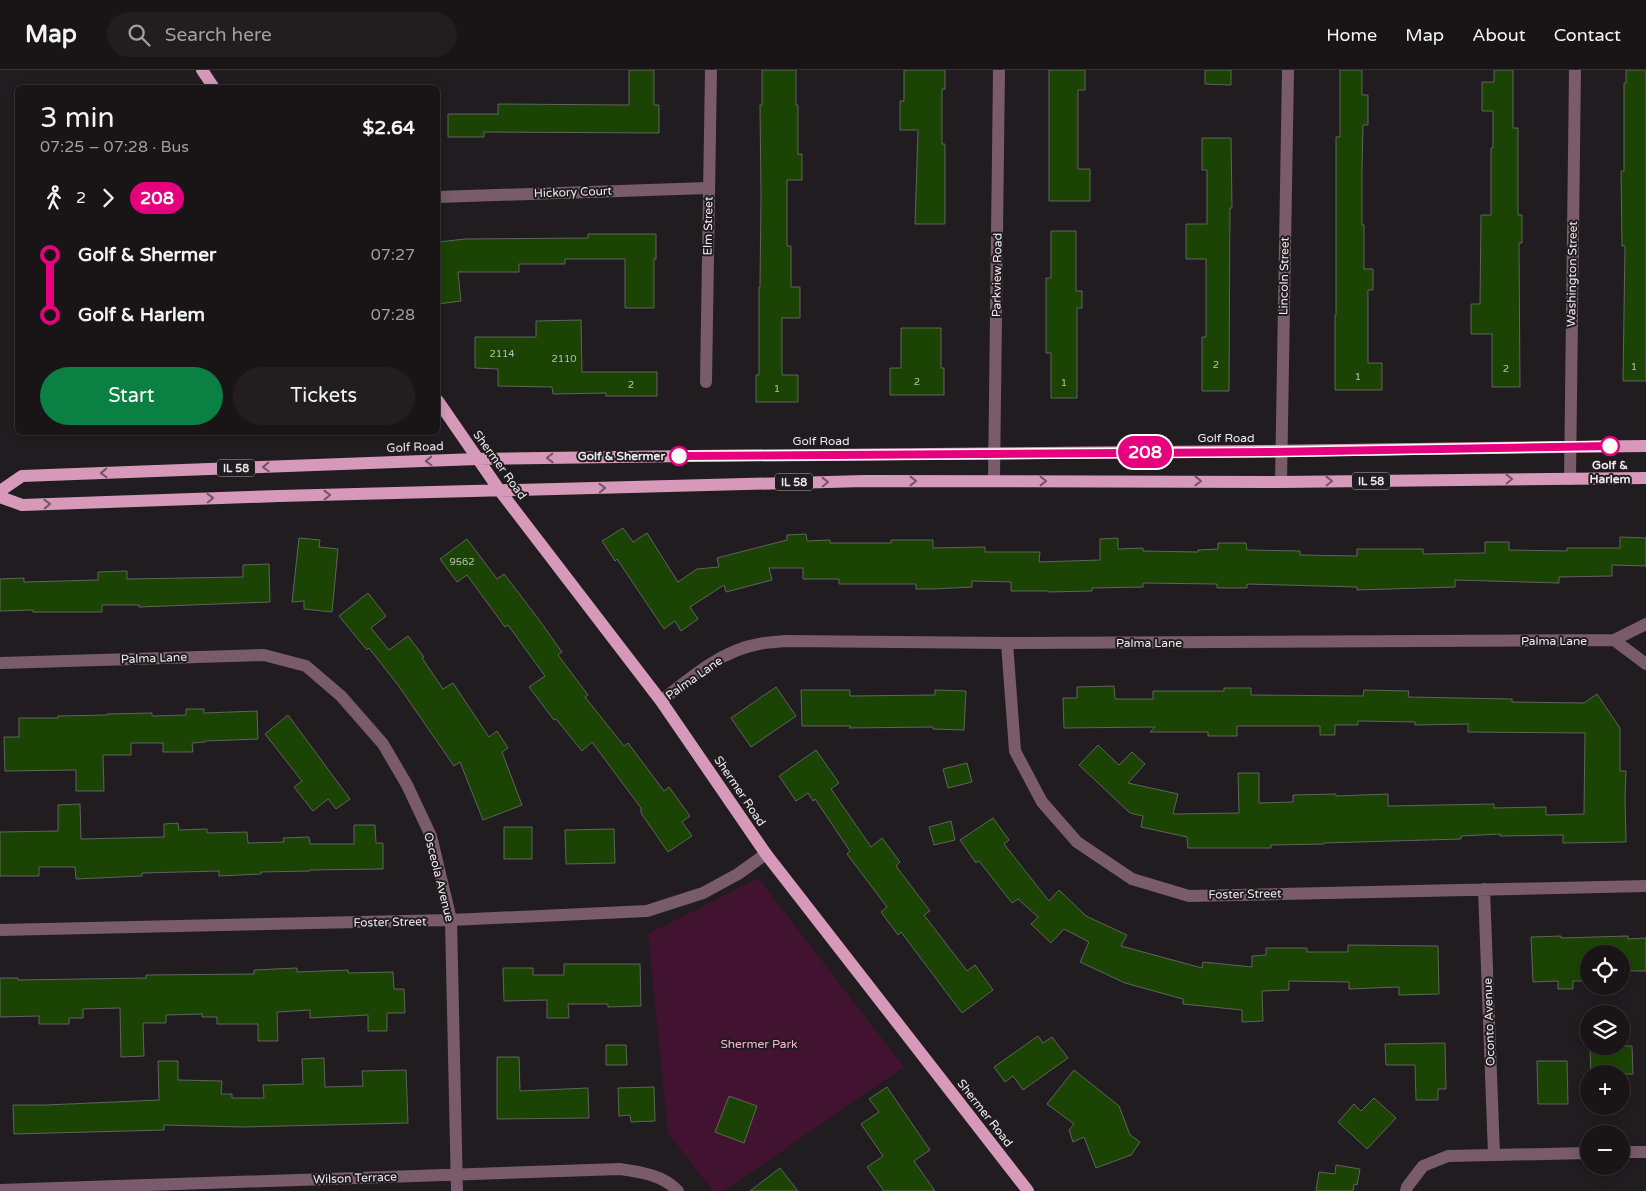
<!DOCTYPE html>
<html lang="en">
<head>
<meta charset="utf-8">
<style>
  :root { --surface:#191517; --page:#221e20; --text:#f1f3f6; --muted:#9f9fa1; --line:#373436; --accent:#0b8043 }
  body { margin:0; font-family:"Varela Round",sans-serif; background:var(--page); color:var(--text); height:100vh; display:flex; flex-direction:column; font-size:19px; white-space:nowrap }
  * { box-sizing:border-box; margin:0 }
  p { font-size:16px; color:var(--muted) }
  .icon { flex:none; width:28px; height:28px; fill:none; stroke:currentColor; stroke-width:2; stroke-linecap:round; stroke-linejoin:round }
  .map { position:relative; flex:1; overflow:hidden }
  .details { position:absolute; left:15px; top:15px; width:425px; height:350px; display:flex; flex-direction:column; background:var(--surface); border-radius:8px; box-shadow:0 2px 12px #0003,0 0 0 1px var(--line) }
  .details>* { flex:none }
  .badge { padding:0 10px; border-radius:16px; font-size:18px; line-height:32px }
  .fabs { position:absolute; left:1580px; top:875px; display:grid; gap:10px }
  .fabs a { display:grid; place-items:center; width:50px; height:50px; border-radius:50%; background:var(--surface); box-shadow:0 2px 12px #0003,0 0 0 1px var(--line); font-size:25px }
  .map>.badge { position:absolute; translate:-50% -50%; box-shadow:0 0 0 2px #fff }
  .legs { display:flex; align-items:center; gap:8px; height:55px; padding:0 25px; font-size:16px }
  .legs p { margin-inline-start:auto }
  .summary { display:flex; align-items:center; justify-content:space-between; height:85px; padding:0 25px }
  h1 { font-size:28px; font-weight:600; line-height:38px }
  .primary-button { display:flex; gap:10px; margin-top:auto; padding:10px 25px }
  .primary-button a { flex:1; height:58px; border-radius:30px; background:var(--accent); color:#fff; font-size:20px; font-weight:600; line-height:58px; text-align:center }
  .primary-button a+a { background:var(--page); color:var(--text) }
  ul { padding:0 25px; list-style:none }
  li { display:flex; align-items:center; gap:18px; height:60px; font-size:19px }
  li i { display:grid; place-items:center; width:8px; height:100%; margin:0 6px; background:currentColor }
  li i::after { content:''; width:12px; height:12px; margin:-6px; border:4px solid; border-radius:50%; background:var(--surface) }
  li p { margin-inline-start:auto }
  li:first-child i { background:linear-gradient(#0000 50%,currentColor 0) }
  li:last-child i { background:linear-gradient(currentColor 50%,#0000 0) }
  header { display:flex; align-items:center; gap:30px; box-sizing:border-box; height:70px; padding:0 25px; background:var(--surface); border-bottom:1px solid var(--line) }
  header strong { font-size:24px }
  nav { display:flex; gap:28px; margin-inline-start:auto; font-size:18px }
  .search { width:350px; height:45px; background:var(--page); display:flex; align-items:center; gap:12px; box-sizing:border-box; padding:0 18px; border-radius:28px; color:var(--muted); font-size:19px }
  .map>svg:first-child { display:block }
  .green { fill:#421330 }
  .building { fill:#1b4404; stroke:#60635e }
  .lines { fill:none; stroke-linecap:round; stroke-linejoin:round }
  .minor { stroke:#795b6b; stroke-width:12 }
  .major { stroke:#d699ba; stroke-width:12 }
  .oneway { stroke:#725465 }
  .line-1-casing { stroke:#fff; stroke-width:11 }
  .line-1 { stroke:#e6007e; stroke-width:8 }
  .stop-1-dot { fill:#fff; stroke:#e6007e; stroke-width:2.5 }
  .labels { text-anchor:middle; stroke-width:4; stroke-linejoin:round; paint-order:stroke }
  .number-label { font-size:10px; fill:#b8c0b1 }
  .shield { fill:#211c1f; stroke:#b0acae; stroke-width:1 }
  .shield-label { font-size:11px; font-weight:bold; fill:#ede9eb }
  .street-label { font-size:12px; fill:#ede9eb; stroke:#211c1f }
  .stop-label { font-size:12px; font-weight:bold; fill:#ede9eb; stroke:#211c1f; text-anchor:end }
  .park-label { font-size:12px; fill:#feb1db; stroke:#211c1f }
</style>
</head>
<body>
<header>
<strong>Map</strong>
<div class="search"><svg class="icon" aria-label="search" viewBox="0 0 24 24"><circle cx="10" cy="10" r="6"/><path d="M15 15l6 6"/></svg>Search here</div>
<nav><a>Home</a><a>Map</a><a>About</a><a>Contact</a></nav>
</header>
<div class="map">
<svg width="1646" height="1121" viewBox="0 0 1646 1121">
  <rect width="100%" height="100%" fill="#211c1f"/>
  <path class="green" d="M758 808 904 997 724 1121H713L668 1063 648 864Z"/>
  <path class="building" d="M629 0H654V35H659V63L484 62V67H448V44H498V34L629 35Z
    M762 0H796V35H798V84H802V110H787V176H791V217H800V248H782V305H798V332H756V305H759V217H760L761 126 760 35H762Z
    M904 0H945V19H942V74H945V154H915L918 60H900V31H904Z
    M1049 0H1085V20H1078V99H1090V131H1049Z
    M1205 0H1231V15L1205 14Z
    M1340 0H1362V25H1368V55H1363L1362 100V155H1364V199H1373V220H1368V293H1382V320H1335V245H1336V67H1340Z
    M1494 0H1513V58H1518V145H1522V173H1519L1520 317H1492V264H1471V234H1480L1481 145H1491V78H1493V41H1482V12H1494Z
    M1626 0H1646V311H1623L1625 176H1622L1621 101H1624V13H1626Z
    M1202 68H1231L1232 138H1230L1229 321H1202V267H1206V189H1186V154H1207V100H1202Z
    M1051 161H1076V221H1082V238H1077V328H1051V283H1046V208H1051Z
    M588 164H656V189H654V238H625V189H565V194H519V202H458L461 231 438 234V172L465 169 588 168Z
    M581 250 582 302H657V326H606V323L553 324 552 317 498 316V299L475 298V267H536V251Z
    M901 258H941V298H944V325H890V298H901Z
    M623 458 633 472 647 463 678 512 697 499 719 497 717 488 787 470V465L806 464 807 471 830 470V473H891V470H933V478L985 477V482H1040L1039 492 1100 490V469L1118 468V479L1143 478V481L1198 482V480L1218 479V473H1246L1247 480 1300 481V485L1357 486V479H1423V484L1485 483V472H1509V480L1567 481V478H1620V467L1646 468V496L1612 495V506L1559 507V513L1455 510V517L1357 520V517L1247 514V518H1217V514L1143 513V517L1092 518V521L1048 522V521H1011V512L972 511V517L933 519H916V514H839V509H803V498H769L772 510 726 522 724 515 690 537 698 549 681 561 675 551 664 559 617 489 615 491 602 471Z
    M299 468 320 470 319 477 338 479 332 542 304 539V531L292 532Z
    M467 469 497 509 504 504 537 547 562 582 558 585 588 625 585 627 624 676 628 673 664 721 669 717 690 746 682 752 692 766 668 782 641 743V738L592 672 582 681 556 649 554 650 529 617 545 606 508 555 505 557 467 505 457 512 440 489Z
    M269 494 270 532 139 537V535H102V542H33V540L0 541V509L24 508V512L98 510V502L127 501V509L243 507V495Z
    M368 523 386 546 371 558 389 580 408 566 424 587 422 588 443 619 453 613 489 667 497 661 508 678 502 682 522 735 483 750 460 692 454 696 398 615 369 578 367 580 339 546Z
    M1114 616 1115 629H1153V621H1224V618H1251V625L1363 626 1364 620 1409 621 1408 627 1512 629V632L1584 633 1597 624 1620 658V701H1626L1625 727 1626 772 1563 773V765L1500 766V764L1461 766V769L1324 773V774L1271 775V778H1188L1187 767 1141 757 1143 746 1130 743 1079 695 1098 675 1119 695 1132 682 1145 694 1128 713 1178 724 1173 744 1239 743 1238 703H1259V733L1293 732V725L1336 724V726L1388 724V736L1494 734V738L1546 737V745L1584 744 1585 663 1468 662V654L1415 655V652L1358 651V655H1335V665H1320V656H1237V666H1208V662H1150L1155 657 1064 658 1063 628H1077V617Z
    M776 617 796 646 751 677 731 648Z
    M801 620H850V626L935 625V620L966 621 964 660 933 659V657L849 658 851 656H802Z
    M186 639H204V643L257 641 258 669 205 671V672L192 673 193 682H163V673H131V685H103L104 721H76V700L5 701 4 667H19V648H58V646L107 645V644L152 643V646L186 645Z
    M288 645 350 729 336 739 328 729 313 741 294 717 302 711 265 664Z
    M816 680 839 713 831 719 871 777 882 768 900 792 896 796 930 841 924 845 967 901 975 895 993 920 962 943 901 862 898 865 881 842 887 837 847 784 850 781 815 729 813 731 808 723 796 731 779 706Z
    M967 693 972 712 948 718 943 699Z
    M80 734 81 769 164 767V754L178 753 179 760 207 759V763L247 762 248 773 284 772 283 768 309 767 310 774H354V755H375L376 773H383V799L310 800V801L261 802V804L219 806V801L142 803V806L76 809 75 797H39V806H0V762L58 761V735Z
    M993 748 1009 770 1004 774 1049 831 1059 820 1086 846 1127 865 1121 876 1202 898 1203 892 1252 897V886L1266 885V878H1307V882H1348V875L1438 876 1439 924 1399 925V917L1349 919V912L1289 911V920L1262 921 1263 951 1242 952V940L1183 934V929L1125 913 1080 892 1089 872 1064 859 1051 873 1031 854 1038 847 1018 829 1012 833 979 791 976 793 960 770Z
    M951 751 955 770 934 775 929 757Z
    M504 757H532V789H504Z
    M614 759 615 793 566 794 565 760Z
    M1561 866V868L1628 866V869L1646 868V901H1621V884H1589V911H1573V919H1558V911L1533 912 1531 867Z
    M564 894H640L641 936 608 937V934H568L569 948H547V930L504 931 503 898H533V905H564Z
    M297 898V902L348 900V903L393 902 394 919H404L405 943H387V961H368V945L310 948V940L277 942 278 971H258V954H217V947H202V944L166 945V953H143L144 986 121 987 120 938 83 939V948H69V954H39V946L0 947V908H18V910L146 908V905L254 904V900Z
    M1038 966 1043 973 1052 967 1068 988 1023 1020 1013 1006 1005 1012 994 997Z
    M1445 973 1446 1019H1438V1030H1416L1415 995H1386L1385 974Z
    M606 975H626L627 995H606Z
    M1615 976H1632L1633 1004H1591L1590 980 1615 979Z
    M497 987H519L520 1021 588 1018 589 1048 497 1049Z
    M324 988 325 1017 363 1016 362 1001 406 1000 408 1053 243 1057 164 1055V1060L14 1064 13 1035H46L159 1030 158 991H178V1010L222 1011 221 1024H232V1028H264L263 1015 303 1014 302 989Z
    M1537 991H1567L1568 1034H1538Z
    M1074 1000 1119 1036 1130 1065 1140 1072 1131 1085 1096 1098 1084 1067 1073 1072 1069 1060 1074 1054 1047 1034Z
    M654 1017 655 1051 631 1052 630 1045 619 1046 618 1018Z
    M887 1017 930 1080 914 1091 935 1121H884L867 1097 883 1086 861 1054 879 1042 869 1029Z
    M729 1026 757 1036 744 1073 715 1062Z
    M1374 1028 1396 1048 1367 1079 1338 1052 1354 1034 1361 1041Z
    M1336 1095 1360 1099 1357 1115 1354 1114 1353 1121H1316L1319 1102 1335 1104Z
    M780 1098 798 1121H750Z"/>
  <g class="lines">
    <path class="minor" d="M438 127 708 118
      M706 312 711 0
      M1570 409 1575 0
      M994 410 999 0
      M1281 412 1288 0
      M1614 570 1646 554
      M1007 573 1015 681 1042 732 1077 772 1132 809 1189 826 1646 816
      M0 593 264 585 306 596 341 626 383 674 407 715 431 766 451 850 457 1121
      M661 631C690 608 722 580 759 574 768 572 777 572 786 571L1007 573 1614 570 1646 594
      M1484 819 1494 1084
      M0 860 451 850 647 841 703 823 738 804 766 784
      M1621 1082H1646
      M0 1120 620 1099C641 1102 663 1105 678 1121
      M1406 1121 1407 1117 1423 1096 1448 1086 1589 1083"/>
    <path class="major" d="M202 0 214 18
      M438 331 500 421 661 631 766 784 1028 1121
      M0 421 22 406 477 389 690 386 1270 381 1646 376
      M0 427 22 435 279 426 865 411 1281 412 1646 408"/>
  </g>
  <defs><path id="oneway-chevron" d="M-2-3.5L2.5 0L-2 3.5" fill="none" stroke-width="1.6" stroke-linecap="round" stroke-linejoin="round" transform="scale(1.25)"/></defs>
  <g class="oneway">
    <use href="#oneway-chevron" transform="translate(550 388) rotate(179)"/>
    <use href="#oneway-chevron" transform="translate(429 391) rotate(178)"/>
    <use href="#oneway-chevron" transform="translate(266 397) rotate(178)"/>
    <use href="#oneway-chevron" transform="translate(104 403) rotate(178)"/>
    <use href="#oneway-chevron" transform="translate(1509 409) rotate(-1)"/>
    <use href="#oneway-chevron" transform="translate(913 411)"/>
    <use href="#oneway-chevron" transform="translate(1043 411)"/>
    <use href="#oneway-chevron" transform="translate(1198 411)"/>
    <use href="#oneway-chevron" transform="translate(1329 411) rotate(-1)"/>
    <use href="#oneway-chevron" transform="translate(825 412) rotate(-1)"/>
    <use href="#oneway-chevron" transform="translate(602 418) rotate(-2)"/>
    <use href="#oneway-chevron" transform="translate(327 425) rotate(-1)"/>
    <use href="#oneway-chevron" transform="translate(210 428) rotate(-2)"/>
    <use href="#oneway-chevron" transform="translate(47 434) rotate(-2)"/>
  </g>
  <g class="lines">
    <g class="line-1-casing">
      <path id="line-1" d="M679 386 1270 382 1610 376"/>
    </g>
    <use href="#line-1" class="line-1"/>
  </g>
  <g class="stop-1-dot">
    <circle cx="1610" cy="376" r="9"/>
    <circle cx="679" cy="386" r="9"/>
  </g>
  <g class="labels">
    <g class="number-label">
      <text x="502" y="287">2114</text>
      <text x="564" y="292">2110</text>
      <text x="1216" y="298">2</text>
      <text x="1634" y="300">1</text>
      <text x="1506" y="302">2</text>
      <text x="1358" y="310">1</text>
      <text x="917" y="315">2</text>
      <text x="1064" y="316">1</text>
      <text x="631" y="318">2</text>
      <text x="777" y="322">1</text>
      <text x="462" y="495">9562</text>
    </g>
    <g class="shield">
      <rect x="217" y="389.5" width="38" height="17" rx="4"/>
      <rect x="1352" y="402.5" width="38" height="17" rx="4"/>
      <rect x="775" y="403.5" width="38" height="17" rx="4"/>
    </g>
    <g class="shield-label">
      <text x="236" y="402">IL 58</text>
      <text x="1371" y="415">IL 58</text>
      <text x="794" y="416">IL 58</text>
    </g>
    <g class="street-label">
      <text transform="translate(573 122) rotate(-2)" y="4">Hickory Court</text>
      <text transform="translate(708 156) rotate(-89)" y="4">Elm Street</text>
      <text transform="translate(1572 204) rotate(-89)" y="4">Washington Street</text>
      <text transform="translate(997 205) rotate(-89)" y="4">Parkview Road</text>
      <text transform="translate(1284 206) rotate(-89)" y="4">Lincoln Street</text>
      <text x="1226" y="372">Golf Road</text>
      <text x="821" y="375">Golf Road</text>
      <text transform="translate(415 377) rotate(-2)" y="4">Golf Road</text>
      <text transform="translate(500 395) rotate(54)" y="4">Shermer Road</text>
      <text x="1554" y="575">Palma Lane</text>
      <text x="1149" y="577">Palma Lane</text>
      <text transform="translate(154 588) rotate(-2)" y="4">Palma Lane</text>
      <text transform="translate(694 608) rotate(-35)" y="4">Palma Lane</text>
      <text transform="translate(740 721) rotate(56)" y="4">Shermer Road</text>
      <text transform="translate(439 807) rotate(76)" y="4">Osceola Avenue</text>
      <text transform="translate(1245 824) rotate(-1)" y="4">Foster Street</text>
      <text transform="translate(390 852) rotate(-1)" y="4">Foster Street</text>
      <text transform="translate(1489 952) rotate(-92)" y="4">Oconto Avenue</text>
      <text transform="translate(985 1043) rotate(52)" y="4">Shermer Road</text>
      <text transform="translate(355 1108) rotate(-2)" y="4">Wilson Terrace</text>
    </g>
    <g class="stop-label">
      <text x="665" y="390">Golf &amp; Shermer</text>
      <text x="1610" y="399" text-anchor="middle">Golf &amp;<tspan x="1610" dy="14">Harlem</tspan></text>
    </g>
    <g class="park-label">
      <text x="759" y="978">Shermer Park</text>
    </g>
  </g>
</svg>
<div class="fabs">
<a><svg class="icon" aria-label="locate" viewBox="0 0 24 24"><circle cx="12" cy="12" r="6"/><path d="M12 2v4M12 18v4M2 12h4M18 12h4"/></svg></a>
<a><svg class="icon" aria-label="layers" viewBox="0 0 24 24"><path d="M12 4l9 5-9 5-9-5zM3 14l9 5 9-5"/></svg></a>
<a>+</a>
<a>−</a>
</div>
<b class="badge" style="left:1145px;top:382px;background:#e6007e;color:#fff">208</b>
<section class="details">
<div class="summary"><div><h1>3 min</h1><p>07:25 – 07:28 · Bus</p></div><b>$2.64</b></div>
<div class="legs"><svg class="icon" aria-label="walk" viewBox="0 0 24 24"><circle cx="13" cy="4" r="2"/><path d="M13 8l-2 6 4 7M11 14l-3 7M7 12l3-4h3l4 4"/></svg>2<svg class="icon" aria-label="forward" viewBox="0 0 24 24"><path d="M9 5l7 7-7 7"/></svg><b class="badge" style="background:#e6007e;color:#fff">208</b></div>
<ul>
<li><i style="color:#e6007e"></i><b>Golf &amp; Shermer</b><p>07:27</p></li>
<li><i style="color:#e6007e"></i><b>Golf &amp; Harlem</b><p>07:28</p></li>
</ul>
<div class="primary-button"><a>Start</a><a>Tickets</a></div>
</section>
</div>
</body>
</html>
